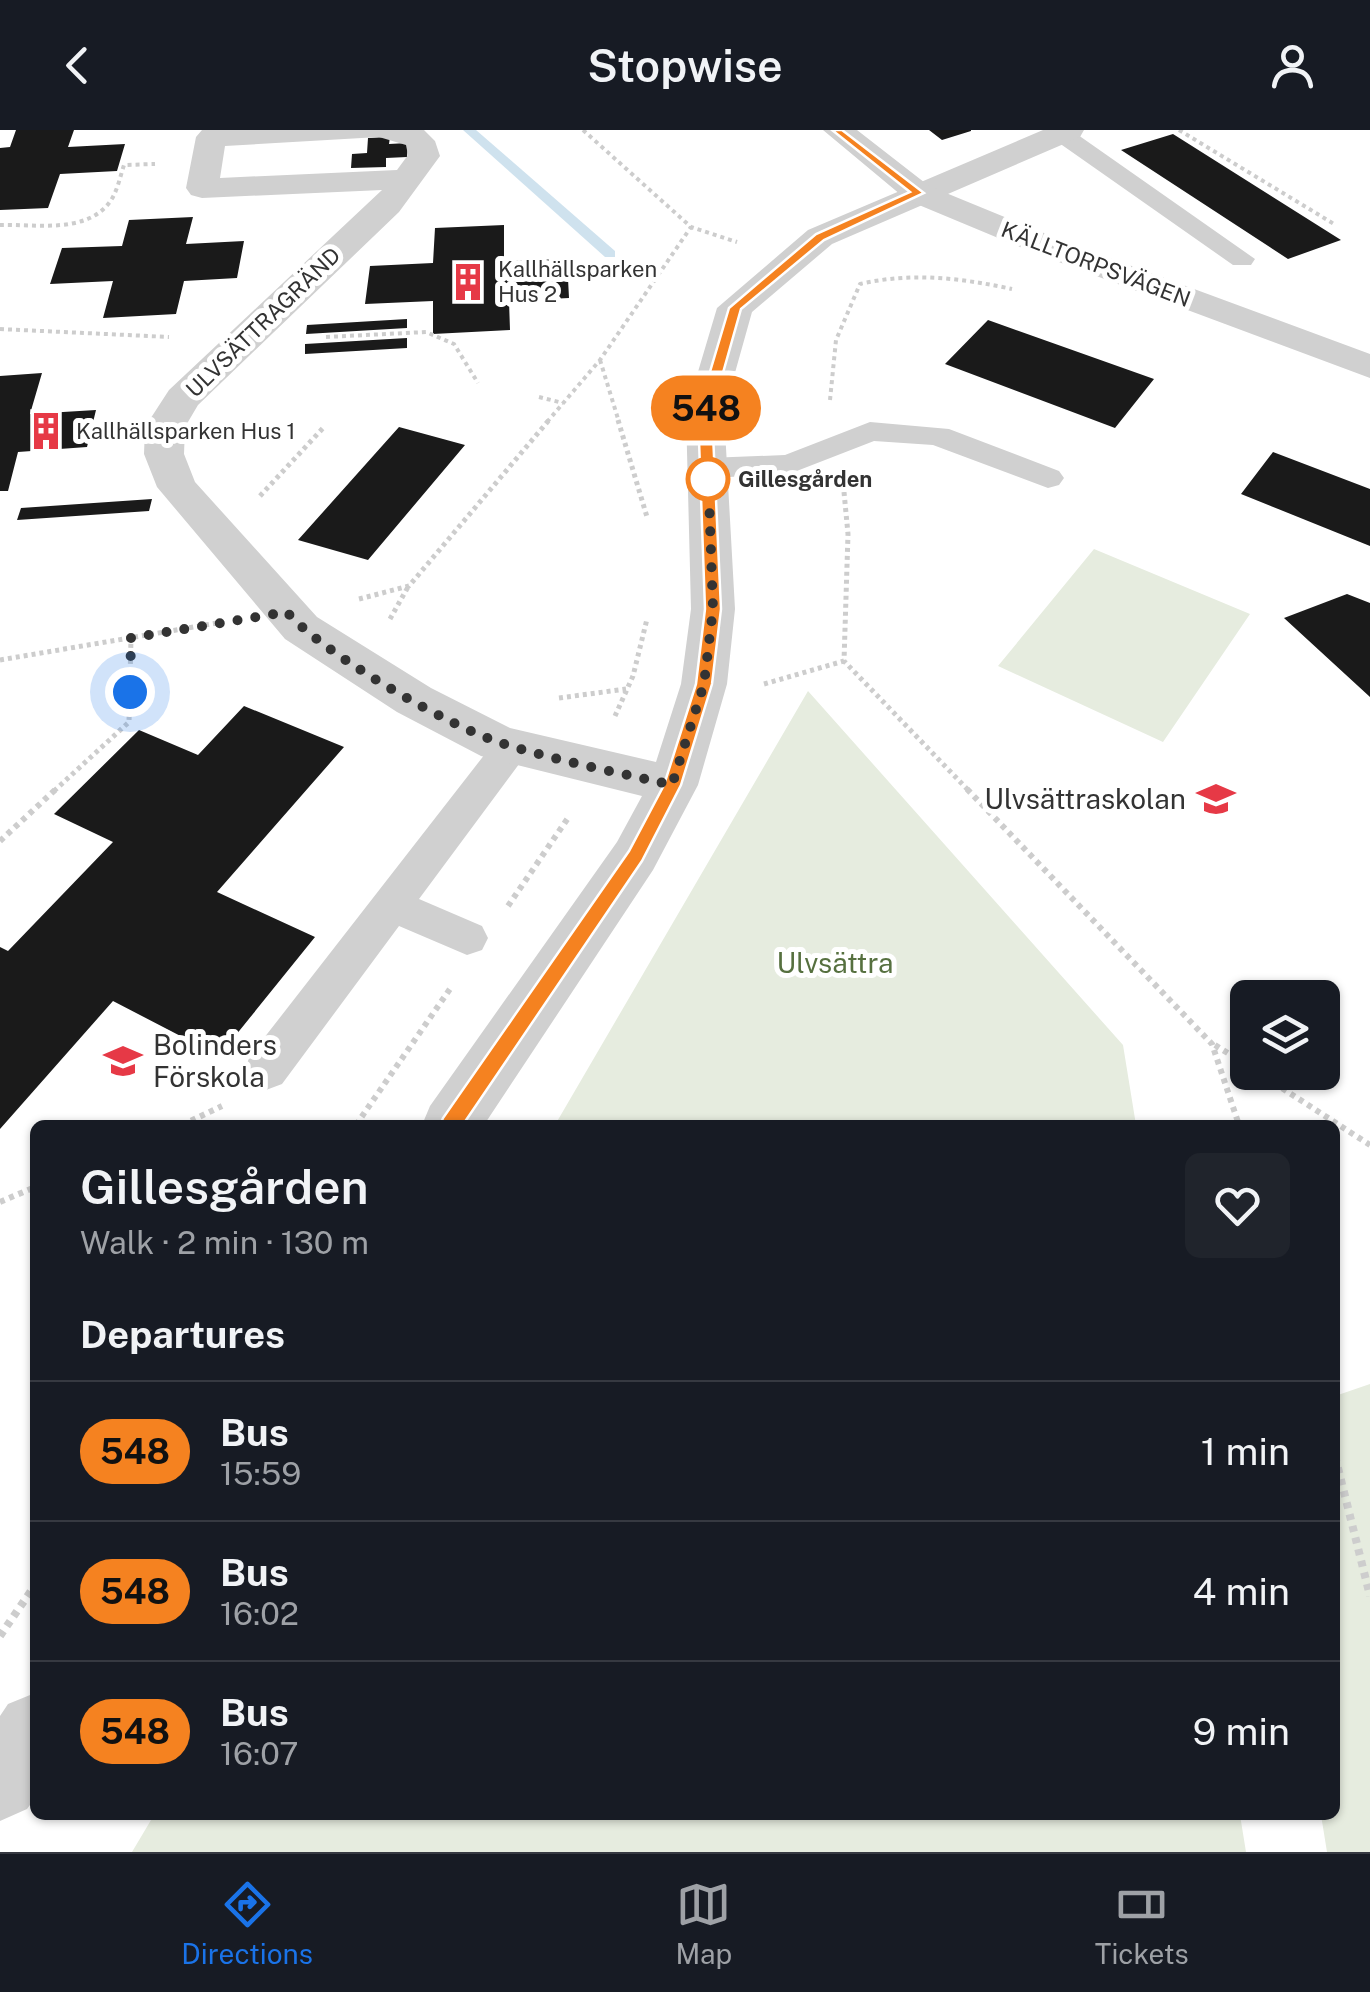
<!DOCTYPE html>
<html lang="en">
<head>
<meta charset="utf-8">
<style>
  :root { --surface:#171b24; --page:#20242c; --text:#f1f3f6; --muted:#9ea1a6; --line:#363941; --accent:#1a73e8 }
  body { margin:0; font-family:"Public Sans",sans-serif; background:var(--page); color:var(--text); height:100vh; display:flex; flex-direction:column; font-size:38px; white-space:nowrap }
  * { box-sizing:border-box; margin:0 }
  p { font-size:32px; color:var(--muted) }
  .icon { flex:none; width:55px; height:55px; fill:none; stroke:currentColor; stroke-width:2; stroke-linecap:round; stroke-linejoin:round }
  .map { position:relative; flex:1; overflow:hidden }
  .drawer { position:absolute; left:30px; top:990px; width:1310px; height:700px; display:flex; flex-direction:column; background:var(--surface); border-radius:15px; box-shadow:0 2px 8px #0004 }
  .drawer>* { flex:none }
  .badge { padding:0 20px; border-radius:32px; font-size:35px; line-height:65px }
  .fabs { position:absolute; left:1230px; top:850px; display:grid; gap:20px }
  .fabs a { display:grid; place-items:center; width:110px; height:110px; border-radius:15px; background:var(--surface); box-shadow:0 2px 8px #0004; font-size:50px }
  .you { position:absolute; width:50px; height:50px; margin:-25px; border:8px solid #fff; border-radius:50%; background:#1a73e8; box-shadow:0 0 0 15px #1a73e833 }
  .map>.badge { position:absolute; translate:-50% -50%; box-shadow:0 0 0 5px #fff }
  h2 { padding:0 50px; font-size:38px; line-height:90px }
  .round { display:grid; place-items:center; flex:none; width:105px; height:105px; border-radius:15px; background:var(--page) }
  .summary { display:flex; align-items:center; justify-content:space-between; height:170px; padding:0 50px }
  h1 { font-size:48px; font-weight:600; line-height:75px }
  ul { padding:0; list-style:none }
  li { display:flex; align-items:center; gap:30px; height:140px; padding:0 50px; border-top:2px solid var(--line) }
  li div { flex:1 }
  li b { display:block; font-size:38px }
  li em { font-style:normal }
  li .badge { min-width:110px; font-weight:700; text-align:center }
  header { display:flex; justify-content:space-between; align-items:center; height:130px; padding:0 50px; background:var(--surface); font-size:45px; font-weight:600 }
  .tabs { display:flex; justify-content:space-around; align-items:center; height:140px; border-top:2px solid var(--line); background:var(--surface); font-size:28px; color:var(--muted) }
  .tabs a { display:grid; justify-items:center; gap:5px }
  .tabs .on { color:var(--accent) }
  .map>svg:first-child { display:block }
  .green { fill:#e6ecdf }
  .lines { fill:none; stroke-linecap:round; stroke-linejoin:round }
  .stream { fill:#cfe2ee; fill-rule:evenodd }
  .building { fill:#1a1a1a }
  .path-far3 { stroke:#cdcdcd; stroke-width:4; stroke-dasharray:4 4; stroke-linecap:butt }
  .path-far2 { stroke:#cdcdcd; stroke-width:5; stroke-dasharray:4 4; stroke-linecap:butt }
  .path-far1 { stroke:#cdcdcd; stroke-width:6; stroke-dasharray:5 5; stroke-linecap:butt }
  .path { stroke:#cdcdcd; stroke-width:8; stroke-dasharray:6 6; stroke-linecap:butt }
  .service { fill:#d0d0d0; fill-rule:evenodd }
  .minor { fill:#d0d0d0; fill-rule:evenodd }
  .tertiary { fill:#d0d0d0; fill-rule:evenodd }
  .line { fill:#f58220; stroke:#fff; stroke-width:2.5 }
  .walk { stroke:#333; stroke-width:10; stroke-dasharray:0 18 }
  .stop-dot { fill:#fff; stroke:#f58220; stroke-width:5 }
  .labels { text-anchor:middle; stroke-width:10; stroke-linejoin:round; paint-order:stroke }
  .far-street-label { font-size:22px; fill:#333; stroke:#fff }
  .far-poi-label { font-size:22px; fill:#333; stroke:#fff; text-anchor:start }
  .far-stop-label { font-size:22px; font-weight:bold; fill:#333; stroke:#fff; text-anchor:start }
  .poi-label { font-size:28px; fill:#333; stroke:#fff; text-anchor:end }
  .park-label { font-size:28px; fill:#56703f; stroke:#fff }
</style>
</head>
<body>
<header><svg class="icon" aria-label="back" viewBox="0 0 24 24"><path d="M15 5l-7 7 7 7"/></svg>Stopwise<svg class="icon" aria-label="person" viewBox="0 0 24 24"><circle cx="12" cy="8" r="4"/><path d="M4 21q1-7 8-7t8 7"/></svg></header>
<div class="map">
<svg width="1370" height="1722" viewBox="0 0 1370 1722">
  <rect width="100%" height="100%" fill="#fff"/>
  <path class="green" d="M1094 419 1250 484 1163 612 998 536Z
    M808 561 1123 915 1136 995H555Z
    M1370 1254V1722H1327L1321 1685H1335V1266Z
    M154 1685H1240L1246 1722H132Z"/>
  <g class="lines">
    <path class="stream" d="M463 0H476L615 121V127H605Z"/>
  </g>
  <path class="building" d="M16 0H74L68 17 125 14 117 41 60 44 48 78 0 80V18L10 17Z
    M929 0H971V1L942 10Z
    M1173 4 1341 110 1288 129 1121 20Z
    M390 7 389 14 408 13 407 27 386 28V37L351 38 352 24 367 23 368 8Z
    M193 87 186 114 244 111 237 148 184 151 176 184 103 188 113 151 50 154 62 118 122 116 129 90Z
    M504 95V131L567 129 569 168 509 171 510 200 433 204V171L365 174 370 136 433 133 435 98Z
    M407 189V198L306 204 307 195Z
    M988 190 1154 249 1115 298 945 234Z
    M407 208V218L305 224V214Z
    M42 243 30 284 96 280 87 317 18 322 8 361H0V246Z
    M399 297 465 315 368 430 298 410Z
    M1273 322 1370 359V416L1241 364Z
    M152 369 149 381 17 390 21 378Z
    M1347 464 1370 473V567L1284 488Z
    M244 576 344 617 217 762 315 807 219 926 113 871 0 999V817L8 821 113 712 54 684 139 600 198 625Z"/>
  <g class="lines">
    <path class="path-far3" d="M583 0 691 97 737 112
      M1179 0 1334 94
      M0 95C34 94 85 104 109 73 117 63 120 47 124 35L155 34
      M0 199 169 207
      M326 207 426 202 454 214 478 253
      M600 230 619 292
      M539 267 563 273
      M830 270 836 210 860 154C912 142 960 148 1012 159
      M547 292 600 230 691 97"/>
    <path class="path-far2" d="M618 290 647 387
      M844 362 848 404 844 531 969 661
      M260 366 324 297
      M359 469 409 456 549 290
      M390 489 408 457
      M0 530 223 492
      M764 554 844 531
      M559 568 626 559
      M615 586 633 546 647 489
      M54 661 129 592 131 508"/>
    <path class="path-far1" d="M967 659 1212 914 1239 995
      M0 711 56 659
      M508 776 568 688
      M1215 915 1248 936
      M1257 942 1370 1015
      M182 995 222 976
      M356 995 452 856
      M0 1072 35 1057"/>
    <path class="path" d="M1335 1326 1370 1466
      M0 1506 35 1455"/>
    <path class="service" d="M1050 0H1071L1255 129 1251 135H1233L1052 8Z
      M870 292 949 299 1059 341 1064 348 1059 355 1048 358 933 315 874 311 789 344 708 348 697 345 692 338 697 331 708 328 785 325Z
      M512 602 525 606 531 616 525 626 419 769 482 796 488 808 482 820 467 825 399 796 282 954 266 960 250 954 244 940 250 926 499 606Z"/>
    <path class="minor" d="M202 0H424L435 11 440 26 399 82 198 275 185 297 184 324 195 352 317 487 431 558 510 598 656 632 681 554 691 479 686 282 717 178 808 100 1043 0H1084L1080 7 832 114 752 182 724 282 735 479 727 554 698 655 653 740 484 995H422L430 976 617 712 642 666 481 626 397 582 285 509 157 357 144 324 145 297 169 260 382 60 202 68 191 65 186 58 196 7ZM379 7 406 15 408 25 397 40 220 48 225 16Z
      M35 1563V1668L27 1679 0 1691V1586L8 1574Z"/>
    <path class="tertiary" d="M823 0H857L929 56 1056 108 1370 224V248L1032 122 907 70Z"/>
  </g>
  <path class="line" d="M832 0H842L924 63 824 110 741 179 712 282 721 479 712 554 681 655 642 731 458 1002H443L440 995 443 988 629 721 664 655 696 554 705 479 698 282 729 178 816 104 910 62Z"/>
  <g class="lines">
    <path class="walk" d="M130 562 131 508 287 482C322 523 448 596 501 613 557 631 616 642 672 655L704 554 713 479 708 338V349"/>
  </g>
  <defs>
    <g id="building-bare" transform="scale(3)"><path d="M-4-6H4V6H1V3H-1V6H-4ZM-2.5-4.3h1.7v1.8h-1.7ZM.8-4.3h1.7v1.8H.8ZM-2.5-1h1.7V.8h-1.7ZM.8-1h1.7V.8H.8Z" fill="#e63946" stroke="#fff" stroke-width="2.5" paint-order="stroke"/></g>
    <g id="school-bare" transform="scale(3)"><path d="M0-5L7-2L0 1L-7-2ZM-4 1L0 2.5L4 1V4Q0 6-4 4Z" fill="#e63946" stroke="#fff" stroke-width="2.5" paint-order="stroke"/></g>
  </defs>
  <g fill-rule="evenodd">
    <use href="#building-bare" x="468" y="152"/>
    <use href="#building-bare" x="46" y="301"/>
    <use href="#school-bare" x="1216" y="669"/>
    <use href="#school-bare" x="123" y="931"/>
  </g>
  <circle class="stop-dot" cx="708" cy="349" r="20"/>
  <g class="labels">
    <g class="far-street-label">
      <text transform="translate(1096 134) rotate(21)" y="8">KÄLLTORPSVÄGEN</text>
      <text transform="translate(263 192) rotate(-44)" y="8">ULVSÄTTRAGRÄND</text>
    </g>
    <g class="far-poi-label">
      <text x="498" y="147">Kallhällsparken<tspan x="498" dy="25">Hus 2</tspan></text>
      <text x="76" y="309">Kallhällsparken Hus 1</text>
    </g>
    <g class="far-stop-label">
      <text x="738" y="357">Gillesgården</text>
    </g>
    <g class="poi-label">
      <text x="1186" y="679">Ulvsättraskolan</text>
      <text x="153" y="925" text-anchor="start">Bolinders<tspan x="153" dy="32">Förskola</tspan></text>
    </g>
    <g class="park-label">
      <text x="835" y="843">Ulvsättra</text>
    </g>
  </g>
</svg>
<div class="fabs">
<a><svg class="icon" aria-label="layers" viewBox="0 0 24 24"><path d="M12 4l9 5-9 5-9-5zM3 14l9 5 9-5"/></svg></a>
</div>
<div class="you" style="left:130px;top:562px"></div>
<b class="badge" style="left:706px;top:278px;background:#f58220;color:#111">548</b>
<section class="drawer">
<div class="summary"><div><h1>Gillesgården</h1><p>Walk · 2 min · 130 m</p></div><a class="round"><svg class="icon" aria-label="heart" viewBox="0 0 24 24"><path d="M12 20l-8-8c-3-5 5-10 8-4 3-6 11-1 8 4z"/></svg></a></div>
<h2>Departures</h2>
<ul>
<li><span class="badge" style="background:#f58220;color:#111">548</span><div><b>Bus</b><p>15:59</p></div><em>1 min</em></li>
<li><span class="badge" style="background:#f58220;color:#111">548</span><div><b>Bus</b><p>16:02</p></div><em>4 min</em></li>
<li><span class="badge" style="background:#f58220;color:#111">548</span><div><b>Bus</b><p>16:07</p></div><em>9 min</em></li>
</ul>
</section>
</div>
<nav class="tabs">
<a class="on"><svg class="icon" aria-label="directions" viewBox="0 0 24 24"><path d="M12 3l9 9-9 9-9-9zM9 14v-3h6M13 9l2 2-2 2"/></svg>Directions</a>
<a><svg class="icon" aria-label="map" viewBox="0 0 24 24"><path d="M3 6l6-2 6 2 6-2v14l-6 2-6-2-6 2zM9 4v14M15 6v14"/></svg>Map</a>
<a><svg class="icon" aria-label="tickets" viewBox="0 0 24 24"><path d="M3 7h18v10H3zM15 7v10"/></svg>Tickets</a>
</nav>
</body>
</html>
